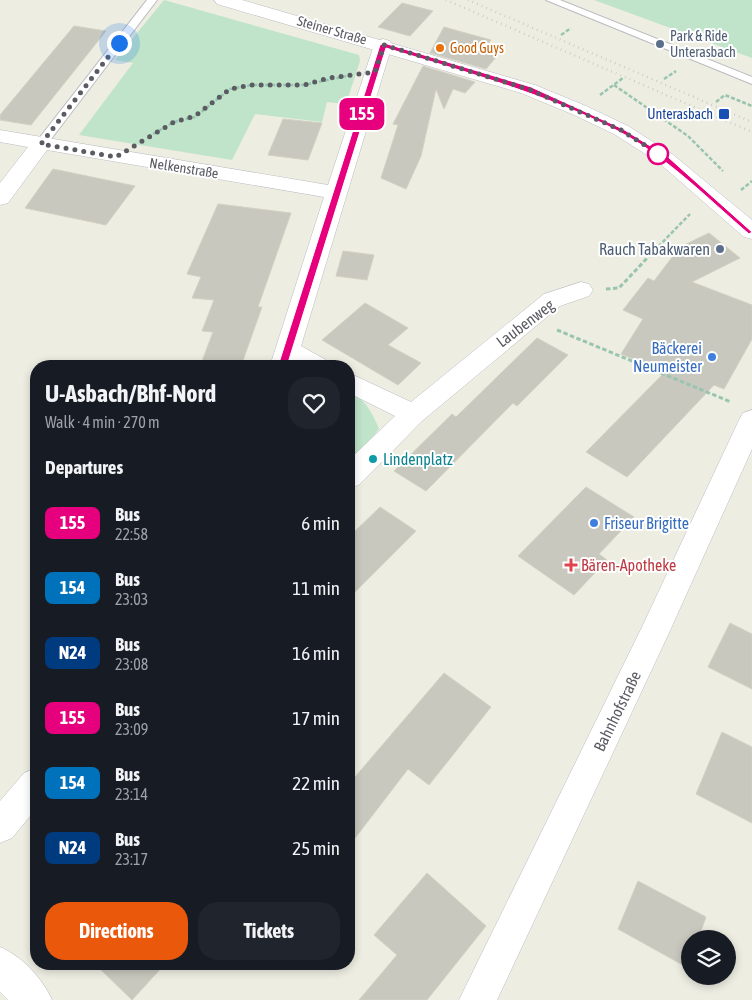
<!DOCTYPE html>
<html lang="en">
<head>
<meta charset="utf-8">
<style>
  :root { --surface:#171b24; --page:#20242c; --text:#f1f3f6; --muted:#9ea1a6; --accent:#ea580c }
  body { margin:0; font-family:"Asap Condensed",sans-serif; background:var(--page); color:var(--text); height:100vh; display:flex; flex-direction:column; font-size:19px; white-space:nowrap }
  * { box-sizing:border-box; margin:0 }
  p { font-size:16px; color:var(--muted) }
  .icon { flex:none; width:28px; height:28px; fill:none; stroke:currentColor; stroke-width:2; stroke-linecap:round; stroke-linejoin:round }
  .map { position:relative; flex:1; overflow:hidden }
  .details { position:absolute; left:30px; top:360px; width:325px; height:610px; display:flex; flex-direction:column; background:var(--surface); border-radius:20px; box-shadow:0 2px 8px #0003 }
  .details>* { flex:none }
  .badge { padding:0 10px; border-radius:8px; font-size:18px; line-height:32px }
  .tools { position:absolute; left:681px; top:930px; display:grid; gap:10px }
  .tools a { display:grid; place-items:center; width:55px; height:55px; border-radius:50%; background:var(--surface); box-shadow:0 2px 8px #0003; font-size:25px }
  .you { position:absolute; width:25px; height:25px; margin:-12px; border:4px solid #fff; border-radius:50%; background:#1a73e8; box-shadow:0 0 0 8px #1a73e833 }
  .map>.badge { position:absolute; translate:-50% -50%; box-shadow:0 0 0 2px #fff }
  h2 { padding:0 15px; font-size:19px; line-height:45px }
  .round { display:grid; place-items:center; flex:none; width:52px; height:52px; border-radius:20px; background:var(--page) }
  .summary { display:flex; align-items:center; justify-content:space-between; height:85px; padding:0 15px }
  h1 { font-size:24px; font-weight:700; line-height:38px }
  .primary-button { display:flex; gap:10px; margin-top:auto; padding:10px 15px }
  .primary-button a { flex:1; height:58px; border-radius:20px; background:var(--accent); color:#fff; font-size:20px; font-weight:700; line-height:58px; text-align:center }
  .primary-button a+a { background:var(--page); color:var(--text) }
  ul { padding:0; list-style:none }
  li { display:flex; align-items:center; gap:15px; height:65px; padding:0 15px }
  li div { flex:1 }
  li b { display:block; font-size:19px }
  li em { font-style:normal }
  li .badge { min-width:55px; font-weight:700; text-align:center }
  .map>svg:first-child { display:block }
  .green { fill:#bfe4c9 }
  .building { fill:#c8c8bf; stroke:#d2d1c1 }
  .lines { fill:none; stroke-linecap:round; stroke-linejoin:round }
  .lane-casing { stroke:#babbc1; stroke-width:2 }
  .street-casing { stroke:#babbc1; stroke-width:1 }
  .secondary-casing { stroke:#bdbec6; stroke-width:1 }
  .path-far1 { stroke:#99c5b0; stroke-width:2.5; stroke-dasharray:4 2; stroke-linecap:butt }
  .path { stroke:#99c5b0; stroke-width:3; stroke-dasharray:4.5 2.5; stroke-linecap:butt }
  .lane { fill:#fff; fill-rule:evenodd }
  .street { fill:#fff; fill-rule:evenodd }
  .secondary { fill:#fff; fill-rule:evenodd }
  .rail { stroke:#b5b5b6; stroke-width:2.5; stroke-dasharray:0.5 4.5; stroke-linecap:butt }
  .line { fill:#e6007e; stroke:#fff }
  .walk { stroke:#5b5c63; stroke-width:5; stroke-dasharray:0 9 }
  .service-dot { fill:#5c6f8a; stroke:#fff; stroke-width:2 }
  .food-dot { fill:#e8710a; stroke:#fff; stroke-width:2 }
  .transit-dot { fill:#1a4fb4; stroke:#fff; stroke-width:2 }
  .stop-dot { fill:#fff; stroke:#e6007e; stroke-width:2.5 }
  .shop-dot { fill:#3f7fe0; stroke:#fff; stroke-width:2 }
  .culture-dot { fill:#0f9aa8; stroke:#fff; stroke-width:2 }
  .health-dot { fill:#e0444e; stroke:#fff; stroke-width:2 }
  .labels { text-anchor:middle; stroke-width:4; stroke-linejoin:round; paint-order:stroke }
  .far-street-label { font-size:14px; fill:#5b5c63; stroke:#fff }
  .far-service-label { font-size:14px; fill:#4e5e75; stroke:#fff; text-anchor:start }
  .far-food-label { font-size:14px; fill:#c56008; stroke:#fff; text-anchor:start }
  .far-transit-label { font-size:14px; fill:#164399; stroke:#fff; text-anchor:end }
  .service-label { font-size:16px; fill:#4e5e75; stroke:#fff; text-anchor:end }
  .street-label { font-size:16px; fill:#5b5c63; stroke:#fff }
  .shop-label { font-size:16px; fill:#366cbe; stroke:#fff; text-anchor:end }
  .culture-label { font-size:16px; fill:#0d838f; stroke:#fff; text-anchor:start }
  .health-label { font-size:16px; fill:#be3a42; stroke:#fff; text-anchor:start }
</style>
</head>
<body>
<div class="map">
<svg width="752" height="1000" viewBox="0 0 752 1000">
  <rect width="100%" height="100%" fill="#edede2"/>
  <path class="green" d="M164 0 359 55 360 61 346 104 327 102 322 122 255 114 232 160 79 135 133 63 115 60Z
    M594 0H752V58L605 4Z
    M349 391C365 399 372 412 379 429L367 444 349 460Z"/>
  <path class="building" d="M402 3 433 11 410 36 378 27Z
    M74 26 106 31 31 125 0 120V115Z
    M444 27 491 40 487 45 503 49 486 69 430 53Z
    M423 66 475 82 465 93 453 89 444 109 436 89 421 156 406 189 381 178 398 125 393 124Z
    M283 119 322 123 308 160 268 155Z
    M53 169 135 186 106 225 25 208Z
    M218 204 291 213 258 307H262L241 366 201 364 213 332 202 331 214 300 192 298 201 277 187 274Z
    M709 233 740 258 692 282 752 305V339L724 389 714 385 627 477 586 452 665 372 621 354 643 319 623 310 648 278 654 281 676 252V249Z
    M343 251 374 255 367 280 336 276Z
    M365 303 408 328 388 345 421 363 398 385 322 340Z
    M537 338 568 355 517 406 513 403 426 491 394 471 452 414 456 417Z
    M586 487 634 517 599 554 607 560 574 595 518 556Z
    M380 507 416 531 349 598V537Z
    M730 623 752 634V689L708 667Z
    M444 673 491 707 429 785 408 769 349 846V784Z
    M722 732 752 747V823L696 794Z
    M427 873 486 926 427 1000H359L397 955 374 935Z
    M638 881 706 917 698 939H690V969L618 929Z
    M95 964H165L132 1000Z"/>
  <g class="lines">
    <g class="lane-casing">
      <path id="lane" d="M147 0H157L45 147H37L35 144 37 141Z
        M546 0H560L752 77V84Z"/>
    </g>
    <g class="street-casing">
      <path id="street" d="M383 39 390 41 392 45 301 346 326 360 329 366H270L324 197 47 150 8 203 0 205V183L28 147 0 142V130L328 185 374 45 376 41Z
        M581 282 589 284 593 290 589 296 560 306 422 421 359 485 349 488V460L395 416 349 393V373L411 402 544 294Z
        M36 768V809L12 838 0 843V801L24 773Z
        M0 947C22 956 43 979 52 1000H8L0 992Z"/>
    </g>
    <g class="secondary-casing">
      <path id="secondary" d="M214 0H242L535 85 586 106 628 126 672 154 752 220V239L744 237 658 162 614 134 572 114 521 93 217 4Z
        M752 410V449L668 635 497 1000H459L642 627 739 420 743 413Z"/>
    </g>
    <path class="path-far1" d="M561 35 571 28
      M664 79 676 71
      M614 85 688 136 723 171
      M600 95 623 78
      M716 102 725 95 752 106
      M148 137 174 122 195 117 230 89 252 85H304L347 76
      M741 190 752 181
      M650 255 690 214"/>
    <path class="path" d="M606 289 619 288 651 254
      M557 330 731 402"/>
    <use href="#lane" class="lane"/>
    <use href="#street" class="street"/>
    <use href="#secondary" class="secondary"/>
    <path class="rail" d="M446 0 752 132
      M468 0 752 122"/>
  </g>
  <path class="line" d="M384 43 531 87 623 129 668 157 752 232 749 234C707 198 667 157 618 131 544 93 465 72 386 48L287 366 285 369H279L278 366 380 45Z"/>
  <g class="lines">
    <path class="walk" d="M119 43 41 144 116 157 174 122 195 116 230 89 252 85H304L329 78 375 72 384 45 528 89 621 130 665 158 658 154"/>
  </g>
  <g class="service-dot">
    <circle cx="660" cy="44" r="5"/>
    <circle cx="720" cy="249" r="5"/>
  </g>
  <circle class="food-dot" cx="440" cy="48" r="5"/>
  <rect class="transit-dot" x="718" y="108" width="12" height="12" rx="2.5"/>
  <circle class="stop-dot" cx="658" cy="154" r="10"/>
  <g class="shop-dot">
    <circle cx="712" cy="357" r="5"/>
    <circle cx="594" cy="523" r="5"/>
  </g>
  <circle class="culture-dot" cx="373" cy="459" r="5"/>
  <path class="health-dot" d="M568.5 557.5h5v5h5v5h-5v5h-5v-5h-5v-5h5z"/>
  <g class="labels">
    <g class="far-street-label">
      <text transform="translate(332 30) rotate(16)" y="5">Steiner Straße</text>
      <text transform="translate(184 168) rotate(9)" y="5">Nelkenstraße</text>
    </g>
    <g class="far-service-label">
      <text x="670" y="41">Park &amp; Ride<tspan x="670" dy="16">Unterasbach</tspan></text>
    </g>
    <g class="far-food-label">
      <text x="450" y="53">Good Guys</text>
    </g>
    <g class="far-transit-label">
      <text x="713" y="119">Unterasbach</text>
    </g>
    <g class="service-label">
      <text x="710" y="255">Rauch Tabakwaren</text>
    </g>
    <g class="street-label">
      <text transform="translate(525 323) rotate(-37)" y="6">Laubenweg</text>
      <text transform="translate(617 711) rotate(-64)" y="6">Bahnhofstraße</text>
    </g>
    <g class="shop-label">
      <text x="702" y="354">Bäckerei<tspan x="702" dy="18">Neumeister</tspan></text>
      <text x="604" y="529" text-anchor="start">Friseur Brigitte</text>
    </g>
    <g class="culture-label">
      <text x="383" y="465">Lindenplatz</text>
    </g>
    <g class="health-label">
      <text x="581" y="571">Bären-Apotheke</text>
    </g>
  </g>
</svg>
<div class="tools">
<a><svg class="icon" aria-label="layers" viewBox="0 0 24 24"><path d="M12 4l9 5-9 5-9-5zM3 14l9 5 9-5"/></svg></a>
</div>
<div class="you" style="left:119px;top:43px"></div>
<b class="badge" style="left:362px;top:114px;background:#e6007e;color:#fff">155</b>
<section class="details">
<div class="summary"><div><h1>U-Asbach/Bhf-Nord</h1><p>Walk · 4 min · 270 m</p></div><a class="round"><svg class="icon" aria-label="heart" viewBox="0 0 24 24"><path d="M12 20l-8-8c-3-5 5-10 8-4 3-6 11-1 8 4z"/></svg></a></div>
<h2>Departures</h2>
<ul>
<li><span class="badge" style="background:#e6007e;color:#fff">155</span><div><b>Bus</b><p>22:58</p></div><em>6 min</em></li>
<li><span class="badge" style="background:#0072bc;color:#fff">154</span><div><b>Bus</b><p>23:03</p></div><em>11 min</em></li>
<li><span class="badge" style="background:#003b80;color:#fff">N24</span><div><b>Bus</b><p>23:08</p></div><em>16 min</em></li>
<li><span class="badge" style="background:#e6007e;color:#fff">155</span><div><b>Bus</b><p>23:09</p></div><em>17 min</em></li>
<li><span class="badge" style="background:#0072bc;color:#fff">154</span><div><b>Bus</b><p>23:14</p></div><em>22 min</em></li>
<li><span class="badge" style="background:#003b80;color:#fff">N24</span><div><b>Bus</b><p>23:17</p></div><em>25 min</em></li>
</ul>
<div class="primary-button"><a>Directions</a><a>Tickets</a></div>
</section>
</div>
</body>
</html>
